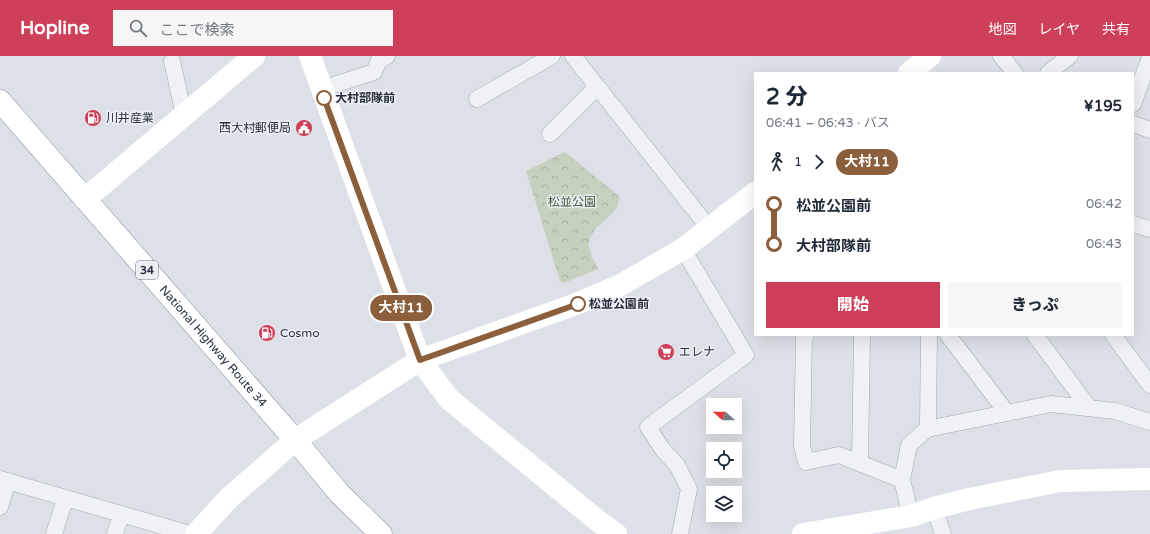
<!DOCTYPE html>
<html lang="ja">
<head>
<meta charset="utf-8">
<style>
  :root { --surface:#fff; --page:#f6f6f7; --text:#1f2937; --muted:#747a83; --accent:#ce3f59 }
  body { margin:0; font-family:"Varela Round","Noto Sans JP",sans-serif; background:var(--page); color:var(--text); height:100vh; display:flex; flex-direction:column; font-size:15px; white-space:nowrap }
  * { box-sizing:border-box; margin:0 }
  p { font-size:13px; color:var(--muted) }
  .icon { flex:none; width:22px; height:22px; fill:none; stroke:currentColor; stroke-width:2; stroke-linecap:round; stroke-linejoin:round }
  .map { position:relative; flex:1; overflow:hidden }
  .drawer { position:absolute; left:754px; top:16px; width:380px; height:264px; display:flex; flex-direction:column; background:var(--surface); border-radius:0px; box-shadow:0 4px 16px #0002 }
  .drawer>* { flex:none }
  .badge { padding:0 8px; border-radius:13px; font-size:14px; line-height:26px }
  .needle { width:26px; rotate:291deg }
  .fabs { position:absolute; left:706px; top:342px; display:grid; gap:8px }
  .fabs a { display:grid; place-items:center; width:36px; height:36px; border-radius:0px; background:var(--surface); box-shadow:0 4px 16px #0002; font-size:20px }
  .map>.badge { position:absolute; translate:-50% -50%; box-shadow:0 0 0 2px #fff }
  .legs { display:flex; align-items:center; gap:6px; height:44px; padding:0 12px; font-size:13px }
  .legs p { margin-inline-start:auto }
  .head { display:flex; align-items:center; justify-content:space-between; height:68px; padding:0 12px }
  h1 { font-size:22px; font-weight:800; line-height:30px }
  .action { display:flex; gap:8px; margin-top:auto; padding:8px 12px }
  .action a { flex:1; height:46px; border-radius:0px; background:var(--accent); color:#fff; font-size:16px; font-weight:800; line-height:46px; text-align:center }
  .action a+a { background:var(--page); color:var(--text) }
  ul { padding:0 12px; list-style:none }
  li { display:flex; align-items:center; gap:14px; height:40px; font-size:15px }
  li i { display:grid; place-items:center; width:6px; height:100%; margin:0 5px; background:currentColor }
  li i::after { content:''; width:10px; height:10px; margin:-5px; border:3px solid; border-radius:50%; background:var(--surface) }
  li p { margin-inline-start:auto }
  li:first-child i { background:linear-gradient(#0000 50%,currentColor 0) }
  li:last-child i { background:linear-gradient(currentColor 50%,#0000 0) }
  header { display:flex; align-items:center; gap:24px; box-sizing:border-box; height:56px; padding:0 20px; background:var(--accent); color:#fff }
  header strong { font-size:19px }
  nav { display:flex; gap:22px; margin-inline-start:auto; font-size:14px }
  .search { width:280px; height:36px; background:var(--page); display:flex; align-items:center; gap:10px; box-sizing:border-box; padding:0 14px; border-radius:0px; color:var(--muted); font-size:15px }
  .map>svg:first-child { display:block }
  .park { fill:url(#park-crowns) }
  .lines { fill:none; stroke-linecap:round; stroke-linejoin:round }
  .street-casing { stroke:#a2a8b1; stroke-width:17 }
  .highway-casing { stroke:#848f9d; stroke-width:23 }
  .street { stroke:#eff1f5; stroke-width:16 }
  .secondary { stroke:#fff; stroke-width:22 }
  .highway { stroke:#fff; stroke-width:22 }
  .line-1-casing { stroke:#fff; stroke-width:9 }
  .line-1 { stroke:#8b5e3c; stroke-width:6 }
  .stop-1-dot { fill:#fff; stroke:#8b5e3c; stroke-width:2 }
  .labels { text-anchor:middle; stroke-width:3; stroke-linejoin:round; paint-order:stroke }
  .shield { fill:#ecf0f4; stroke:#616974; stroke-width:1 }
  .shield-label { font-size:11px; font-weight:bold; fill:#262f3d }
  .stop-label { font-size:12px; font-weight:bold; fill:#262f3d; stroke:#ecf0f4; text-anchor:start }
  .poi-label { font-size:12px; fill:#262f3d; stroke:#ecf0f4; text-anchor:start }
  .park-label { font-size:12px; fill:#3c5933; stroke:#ecf0f4 }
  .street-label { font-size:12px; fill:#262f3d; stroke:#ecf0f4 }
</style>
</head>
<body>
<header>
<strong>Hopline</strong>
<div class="search"><svg class="icon" aria-label="search" viewBox="0 0 24 24"><circle cx="10" cy="10" r="6"/><path d="M15 15l6 6"/></svg>ここで検索</div>
<nav><a>地図</a><a>レイヤ</a><a>共有</a></nav>
</header>
<div class="map">
<svg width="1150" height="478" viewBox="0 0 1150 478">
  <defs>
    <pattern id="park-crowns" width="20" height="18" patternUnits="userSpaceOnUse"><rect width="20" height="18" fill="#c3d1be"/><path d="M2 6a3 3 0 1 1 6 0M12 15a3 3 0 1 1 6 0" fill="none" stroke="#a7b4a4"/></pattern>
  </defs>
  <rect width="100%" height="100%" fill="#dde1e7"/>
  <path class="park" d="M565 96 619 140C621 162 589 166 589 189 589 196 595 206 598 213L564 227 560 225 526 115Z"/>
  <g class="lines">
    <g class="street-casing">
      <path id="street" d="M573 0 709 172
        M1001 0 1015 17
        M172 5 184 59
        M1048 17 1070 0
        M321 33 374 16 379 4 387 0
        M477 43 552 0
        M1133 48 1150 1
        M1133 68 1150 74
        M550 78 597 31
        M1133 168 1150 173
        M806 279 804 282 802 390 806 406 839 399 902 424
        M948 279 1007 357
        M1035 279 1089 352
        M1113 279 1150 329
        M927 373 1051 348 1115 355 1150 366
        M860 407 862 279
        M0 423 190 478
        M0 451 8 425
        M934 452 943 478
        M911 460 902 424 909 389 927 373 928 366 929 279
        M54 478 65 443
        M115 478 121 459
        M680 478 689 433 677 409 663 394 648 371 746 299 683 193"/>
    </g>
    <g class="highway-casing">
      <g id="highway">
        <path id="s1" d="M0 45 295 384 340 438 381 478"/>
      </g>
    </g>
    <use href="#street" class="street"/>
    <path class="secondary" d="M310 0 420 304 449 343 598 465 616 478
      M909 17 930 0
      M85 143 254 0
      M196 478 229 442 295 384 420 304 576 248 619 230 683 193 755 137
      M803 478 911 460 934 452 969 443 1060 425 1150 423"/>
    <use href="#highway" class="highway"/>
  </g>
  <g class="lines">
    <g class="line-1-casing">
      <path id="line-1" d="M324 42 420 304 578 248"/>
    </g>
    <use href="#line-1" class="line-1"/>
  </g>
  <defs>
    <g id="fuel-disc" transform="scale(0.9)"><circle r="9.5" fill="#ce3f59" stroke="#ecf0f4"/><path d="M-5.5-6h7V0h2V4h1.3V-2.5L3-4.5l.8-.8L6-3V5H2.5V1h-1V6h-7ZM-4.2-4.7v3.2H.2V-4.7Z" fill="#fff"/></g>
    <g id="civic-disc" transform="scale(0.9)"><circle r="9.5" fill="#ce3f59" stroke="#ecf0f4"/><path d="M-.6-6.5H3V-4.5H.6V-3L4-1V1h2V6H-6V1h2V-1L-.6-3ZM-1.2 2.5V6h2.4V2.5Z" fill="#fff"/></g>
    <g id="supermarket-disc" transform="scale(0.9)"><circle r="9.5" fill="#ce3f59" stroke="#ecf0f4"/><path d="M-6-5.5h2.5l.6 2H6L4.5 2H-2.5L-4.4-4H-6ZM-1.5 3.2a1.3 1.3 0 1 0 .1 0ZM3 3.2a1.3 1.3 0 1 0 .1 0Z" fill="#fff"/></g>
  </defs>
  <g fill-rule="evenodd">
    <use href="#fuel-disc" x="93" y="62"/>
    <use href="#civic-disc" x="304" y="72"/>
    <use href="#fuel-disc" x="267" y="277"/>
    <use href="#supermarket-disc" x="666" y="296"/>
  </g>
  <g class="stop-1-dot">
    <circle cx="324" cy="42" r="7"/>
    <circle cx="578" cy="248" r="7"/>
  </g>
  <g class="labels">
    <rect class="shield" x="136" y="205" width="22" height="18" rx="3"/>
    <g class="shield-label">
      <text x="147" y="218">34</text>
    </g>
    <g class="stop-label">
      <text x="335" y="46">大村部隊前</text>
      <text x="589" y="252">松並公園前</text>
    </g>
    <g class="poi-label">
      <text x="106" y="66">川井産業</text>
      <text x="291" y="76" text-anchor="end">西大村郵便局</text>
      <text x="280" y="281">Cosmo</text>
      <text x="679" y="300">エレナ</text>
    </g>
    <g class="park-label">
      <text x="572" y="150">松並公園</text>
    </g>
    <g class="street-label">
      <text dy="4" stroke="none"><textPath href="#s1" startOffset="325">National Highway Route 34</textPath></text>
    </g>
  </g>
</svg>
<div class="fabs">
<a><svg class="needle" viewBox="-14 -14 28 28"><path d="M0-13l5 13h-10z" fill="#e53935"/><path d="M0 13l5-13h-10z" fill="#747a83"/></svg></a>
<a><svg class="icon" aria-label="locate" viewBox="0 0 24 24"><circle cx="12" cy="12" r="6"/><path d="M12 2v4M12 18v4M2 12h4M18 12h4"/></svg></a>
<a><svg class="icon" aria-label="layers" viewBox="0 0 24 24"><path d="M12 4l9 5-9 5-9-5zM3 14l9 5 9-5"/></svg></a>
</div>
<b class="badge" style="left:401px;top:252px;background:#8b5e3c;color:#fff">大村11</b>
<section class="drawer">
<div class="head"><div><h1>2 分</h1><p>06:41 – 06:43 · バス</p></div><b>¥195</b></div>
<div class="legs"><svg class="icon" aria-label="walk" viewBox="0 0 24 24"><circle cx="13" cy="4" r="2"/><path d="M13 8l-2 6 4 7M11 14l-3 7M7 12l3-4h3l4 4"/></svg>1<svg class="icon" aria-label="forward" viewBox="0 0 24 24"><path d="M9 5l7 7-7 7"/></svg><b class="badge" style="background:#8b5e3c;color:#fff">大村11</b></div>
<ul>
<li><i style="color:#8b5e3c"></i><b>松並公園前</b><p>06:42</p></li>
<li><i style="color:#8b5e3c"></i><b>大村部隊前</b><p>06:43</p></li>
</ul>
<div class="action"><a>開始</a><a>きっぷ</a></div>
</section>
</div>
</body>
</html>
